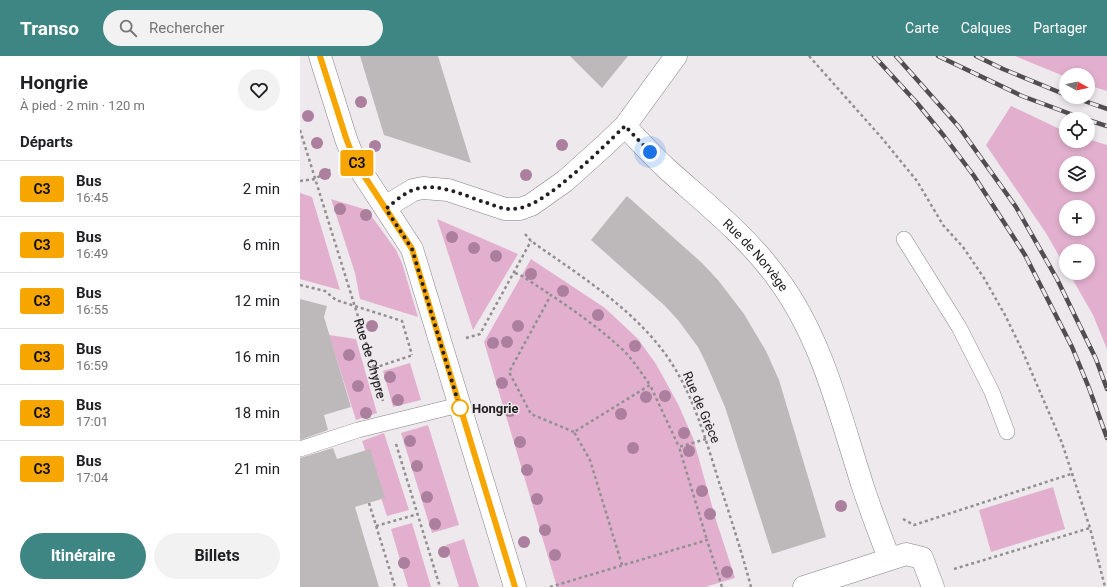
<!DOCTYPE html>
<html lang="fr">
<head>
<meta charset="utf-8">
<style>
  :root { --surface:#fff; --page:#f2f2f2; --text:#202124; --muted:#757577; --line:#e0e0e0; --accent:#3e8683 }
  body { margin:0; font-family:Roboto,sans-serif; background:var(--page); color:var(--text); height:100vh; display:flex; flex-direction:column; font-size:15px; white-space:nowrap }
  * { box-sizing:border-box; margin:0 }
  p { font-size:13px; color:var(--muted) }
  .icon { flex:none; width:22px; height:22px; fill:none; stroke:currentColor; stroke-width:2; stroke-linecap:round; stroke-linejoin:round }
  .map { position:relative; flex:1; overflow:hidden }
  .side { display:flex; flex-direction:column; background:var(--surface); width:300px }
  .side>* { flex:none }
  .badge { padding:0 8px; border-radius:3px; font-size:14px; line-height:26px }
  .needle { width:26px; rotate:98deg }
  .controls { position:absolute; left:759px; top:12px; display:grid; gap:8px }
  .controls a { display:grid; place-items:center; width:36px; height:36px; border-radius:50%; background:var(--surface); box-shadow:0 2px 6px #0003; font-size:20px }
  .you { position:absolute; width:20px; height:20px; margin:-10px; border:3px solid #fff; border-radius:50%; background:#1a73e8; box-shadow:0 0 0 6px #1a73e833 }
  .map>.badge { position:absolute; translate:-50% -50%; box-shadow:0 0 0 2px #fff }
  h2 { padding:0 20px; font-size:15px; line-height:36px }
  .round { display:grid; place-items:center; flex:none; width:42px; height:42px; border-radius:21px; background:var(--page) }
  .summary { display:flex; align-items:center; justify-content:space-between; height:68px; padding:0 20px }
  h1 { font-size:19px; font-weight:700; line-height:30px }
  .primary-button { display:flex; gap:8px; margin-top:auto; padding:8px 20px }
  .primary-button a { flex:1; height:46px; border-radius:24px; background:var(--accent); color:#fff; font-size:16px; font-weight:700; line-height:46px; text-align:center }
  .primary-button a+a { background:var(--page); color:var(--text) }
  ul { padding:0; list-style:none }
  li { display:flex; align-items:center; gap:12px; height:56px; padding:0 20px; border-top:1px solid var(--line) }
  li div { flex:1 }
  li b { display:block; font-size:15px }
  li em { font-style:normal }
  li .badge { min-width:44px; font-weight:700; text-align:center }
  header { display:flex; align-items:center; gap:24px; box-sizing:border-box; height:56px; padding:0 20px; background:var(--accent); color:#fff }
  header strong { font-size:19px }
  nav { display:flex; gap:22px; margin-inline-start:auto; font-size:14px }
  .search { width:280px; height:36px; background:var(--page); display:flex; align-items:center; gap:10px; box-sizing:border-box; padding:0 14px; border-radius:22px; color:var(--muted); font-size:15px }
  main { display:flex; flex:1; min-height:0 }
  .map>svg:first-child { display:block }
  .green { fill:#e2b0ce; fill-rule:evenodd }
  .building { fill:#bdb8ba }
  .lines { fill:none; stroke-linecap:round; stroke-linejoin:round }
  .service-casing { stroke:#868184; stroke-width:16 }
  .minor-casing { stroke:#868184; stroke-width:23 }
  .path { stroke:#928f91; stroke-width:2.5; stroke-dasharray:3 3; stroke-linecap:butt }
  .service { stroke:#fff; stroke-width:15 }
  .minor { stroke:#fff; stroke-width:22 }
  .rail-casing { stroke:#514e50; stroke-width:4.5 }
  .rail { stroke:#eee9ec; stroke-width:3; stroke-dasharray:9; stroke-linecap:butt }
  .tree { fill:#ab7f9d }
  .line-casing { stroke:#fff; stroke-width:9 }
  .line { stroke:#f7a600; stroke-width:6 }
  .walk { stroke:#222021; stroke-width:4; stroke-dasharray:0 7.2 }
  .stop-dot { fill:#fff; stroke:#f7a600; stroke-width:2 }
  .labels { text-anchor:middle; stroke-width:3; stroke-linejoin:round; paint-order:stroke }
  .street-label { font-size:13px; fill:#222021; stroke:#eee9ec }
  .stop-label { font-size:13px; font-weight:bold; fill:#222021; stroke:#eee9ec; text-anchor:start }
</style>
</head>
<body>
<header>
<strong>Transo</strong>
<div class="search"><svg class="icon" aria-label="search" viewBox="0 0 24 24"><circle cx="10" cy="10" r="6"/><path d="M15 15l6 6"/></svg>Rechercher</div>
<nav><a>Carte</a><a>Calques</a><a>Partager</a></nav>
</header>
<main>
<section class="side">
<div class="summary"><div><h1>Hongrie</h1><p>À pied · 2 min · 120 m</p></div><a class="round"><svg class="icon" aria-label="heart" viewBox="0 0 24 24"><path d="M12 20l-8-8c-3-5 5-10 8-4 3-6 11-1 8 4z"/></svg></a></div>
<h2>Départs</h2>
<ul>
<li><span class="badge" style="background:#f7a600;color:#111">C3</span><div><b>Bus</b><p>16:45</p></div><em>2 min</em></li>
<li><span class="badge" style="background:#f7a600;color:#111">C3</span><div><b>Bus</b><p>16:49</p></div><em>6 min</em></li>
<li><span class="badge" style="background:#f7a600;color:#111">C3</span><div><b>Bus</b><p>16:55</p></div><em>12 min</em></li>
<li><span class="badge" style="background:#f7a600;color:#111">C3</span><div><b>Bus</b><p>16:59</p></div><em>16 min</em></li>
<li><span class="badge" style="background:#f7a600;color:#111">C3</span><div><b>Bus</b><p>17:01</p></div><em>18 min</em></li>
<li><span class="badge" style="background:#f7a600;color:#111">C3</span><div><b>Bus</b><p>17:04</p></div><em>21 min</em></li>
</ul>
<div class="primary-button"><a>Itinéraire</a><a>Billets</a></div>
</section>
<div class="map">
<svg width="807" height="531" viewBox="0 0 807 531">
  <rect width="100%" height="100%" fill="#eee9ec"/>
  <path class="green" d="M715 0H807V35L788 29V19H766V21Z
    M711 50 766 76V85H788V83L807 89V293L793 259 769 217H788V195H766V212L746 177 686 89ZM766 107H788V129H766ZM766 151H788V173H766Z
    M0 137 12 141 40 234 0 223Z
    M31 143 67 154 96 194 102 207 118 261 60 243 55 217Z
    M137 163 218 198 173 274Z
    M231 203 305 252 338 283 356 308 378 348 393 382 416 464 435 522 405 531H257L184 286Z
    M29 279 56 283 77 357 56 364Z
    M110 307 121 344 93 351 83 315Z
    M128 369 159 469 132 477 101 377Z
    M84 377 109 454 87 460 62 385Z
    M753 431 765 473 691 496 679 454Z
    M112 467 131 531H108L91 473Z
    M164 483 179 531H159L146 489Z"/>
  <path class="building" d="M60 0H138L171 107 84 79Z
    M270 0H328L302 32Z
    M327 140 402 207 418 224 444 258 466 295 479 324 526 481 472 498 425 351 406 307 398 291 378 264 365 250 291 184Z
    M0 243 27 250 24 261 51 351 24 359 28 374 0 384Z
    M33 392 37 403 70 393 85 442 55 451 79 531H0V402Z"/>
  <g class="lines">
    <g class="service-casing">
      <path id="service" d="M604 183 659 271 692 336 707 376
        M0 393 58 374 159 349"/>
    </g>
    <g class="minor-casing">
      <g id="minor">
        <path d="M20 0 46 83 53 101 63 118 112 193 215 531"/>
        <path id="s2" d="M325 70C338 84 352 99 367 113 406 148 447 180 478 223 523 284 540 360 563 431 571 455 580 479 589 502"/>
        <path d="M86 153 95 145 113 134 123 132 148 134 205 153H220L231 149 265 125 304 90 325 70 376 0"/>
        <path d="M504 531 606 498 622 502 633 531"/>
      </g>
    </g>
    <g class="path">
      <path d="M509 0 581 81 617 125 643 169 663 191 684 222 705 259 722 294 762 387 790 472 805 531"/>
      <path id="s1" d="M0 74 74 312 83 345"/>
      <path d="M0 125 15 123 31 113"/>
      <path d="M225 178 231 185C276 217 325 247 360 291 392 331 405 382 420 429 431 463 442 497 451 531"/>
      <path d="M215 217 222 220 251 239"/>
      <path d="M0 229 25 235 36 244 102 265 112 299"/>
      <path d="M166 282 180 278 231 185"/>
      <path d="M74 312 113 299"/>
      <path d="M274 376 231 358 209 316 251 239C276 256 302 274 324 295 334 305 342 318 350 329"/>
      <path d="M406 383 379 391 407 484"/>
      <path d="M96 388 140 531"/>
      <path d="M69 447 95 531"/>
      <path d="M603 463 614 469 771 418"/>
      <path d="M76 470 118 458"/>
      <path d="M322 509 290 404 274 376 350 329 379 391"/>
      <path d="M654 513 790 472"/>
      <path d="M250 531 407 484 422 531"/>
    </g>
    <use href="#service" class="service"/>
    <use href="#minor" class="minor"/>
    <g class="rail-casing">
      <path id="rail" d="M574 0 617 47 644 80 674 120 725 199 772 291 789 332 807 382
        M596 0 659 71 716 151 757 223 796 303 807 333
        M638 0 722 40 784 63
        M676 0 703 13 766 39
        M773 41 807 53
        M788 64 807 70"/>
    </g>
    <use href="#rail" class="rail"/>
  </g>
  <g class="tree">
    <circle cx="61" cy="46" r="6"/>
    <circle cx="8" cy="60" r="6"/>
    <circle cx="17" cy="87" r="6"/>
    <circle cx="262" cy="89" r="6"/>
    <circle cx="75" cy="90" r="6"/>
    <circle cx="25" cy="118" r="6"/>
    <circle cx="226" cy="119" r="6"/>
    <circle cx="40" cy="153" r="6"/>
    <circle cx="66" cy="159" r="6"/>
    <circle cx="152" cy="181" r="6"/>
    <circle cx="174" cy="192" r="6"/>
    <circle cx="196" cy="200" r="6"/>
    <circle cx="231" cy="218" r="6"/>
    <circle cx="263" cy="235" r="6"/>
    <circle cx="298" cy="259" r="6"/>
    <circle cx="72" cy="270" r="6"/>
    <circle cx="218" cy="270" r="6"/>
    <circle cx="207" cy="286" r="6"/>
    <circle cx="193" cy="287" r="6"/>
    <circle cx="335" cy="290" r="6"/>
    <circle cx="49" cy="299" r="6"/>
    <circle cx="90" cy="321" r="6"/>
    <circle cx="202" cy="327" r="6"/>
    <circle cx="58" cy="330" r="6"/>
    <circle cx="365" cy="340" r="6"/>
    <circle cx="346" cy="341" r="6"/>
    <circle cx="98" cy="344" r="6"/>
    <circle cx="210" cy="355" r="6"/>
    <circle cx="66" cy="357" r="6"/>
    <circle cx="321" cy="358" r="6"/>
    <circle cx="384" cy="377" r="6"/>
    <circle cx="110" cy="385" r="6"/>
    <circle cx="220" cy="386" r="6"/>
    <circle cx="333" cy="392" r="6"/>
    <circle cx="389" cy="395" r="6"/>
    <circle cx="117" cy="410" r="6"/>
    <circle cx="227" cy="414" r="6"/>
    <circle cx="402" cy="435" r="6"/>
    <circle cx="127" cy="441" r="6"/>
    <circle cx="237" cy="443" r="6"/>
    <circle cx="541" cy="450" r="6"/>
    <circle cx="410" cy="458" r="6"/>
    <circle cx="135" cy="468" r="6"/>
    <circle cx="245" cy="474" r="6"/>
    <circle cx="224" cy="486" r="6"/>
    <circle cx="144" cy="496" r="6"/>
    <circle cx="255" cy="499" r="6"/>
    <circle cx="104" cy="507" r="6"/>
    <circle cx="427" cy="516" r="6"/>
  </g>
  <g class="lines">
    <g class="line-casing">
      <path id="line" d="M20 0 46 82 53 100 63 118 112 193 215 531"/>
    </g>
    <use href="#line" class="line"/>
    <path class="walk" d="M160 352 112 193 86 153C94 146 103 138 113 134 137 125 165 140 187 147 198 151 208 155 220 152 248 147 303 91 325 70L350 96"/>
  </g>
  <circle class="stop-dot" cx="160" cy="352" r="8"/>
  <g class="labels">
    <g class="street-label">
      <text dy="5" stroke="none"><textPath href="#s2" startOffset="184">Rue de Norvège</textPath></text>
      <text dy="5" stroke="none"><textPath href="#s1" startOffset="239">Rue de Chypre</textPath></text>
      <text transform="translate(402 351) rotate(67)" y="5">Rue de Grèce</text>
    </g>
    <g class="stop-label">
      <text x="172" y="357">Hongrie</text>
    </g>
  </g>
</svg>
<div class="controls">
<a><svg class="needle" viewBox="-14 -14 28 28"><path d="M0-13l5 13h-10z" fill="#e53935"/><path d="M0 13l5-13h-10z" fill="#757577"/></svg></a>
<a><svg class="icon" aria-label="locate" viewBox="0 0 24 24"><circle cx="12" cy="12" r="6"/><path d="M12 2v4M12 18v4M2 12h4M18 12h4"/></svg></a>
<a><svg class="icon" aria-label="layers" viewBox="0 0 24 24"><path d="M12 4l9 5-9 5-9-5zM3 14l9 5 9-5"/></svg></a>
<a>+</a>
<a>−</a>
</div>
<div class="you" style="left:350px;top:96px"></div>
<b class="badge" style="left:57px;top:107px;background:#f7a600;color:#111">C3</b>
</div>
</main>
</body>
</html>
